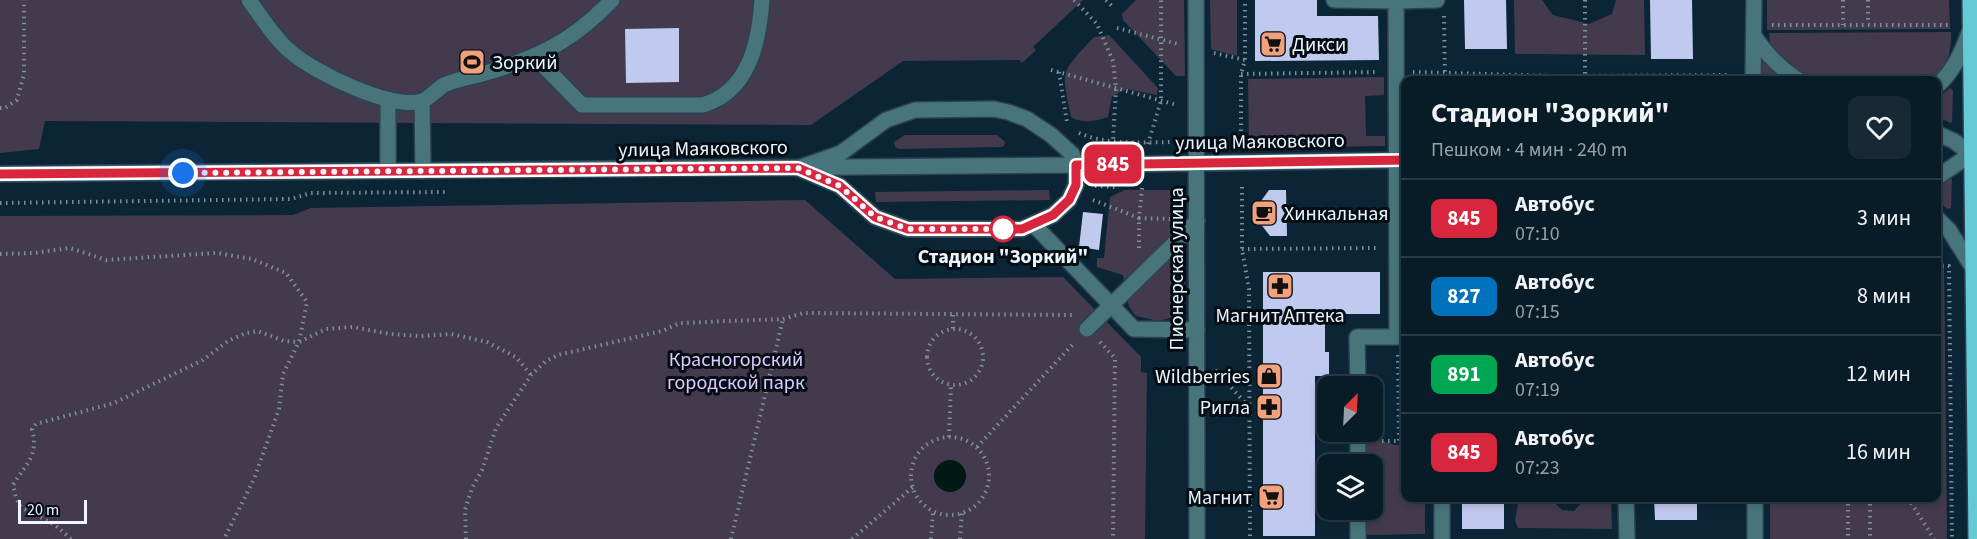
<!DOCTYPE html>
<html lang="ru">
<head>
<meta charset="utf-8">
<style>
  :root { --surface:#081c28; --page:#162934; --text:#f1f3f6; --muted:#98a1a8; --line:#293a45 }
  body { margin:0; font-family:"Source Sans 3",sans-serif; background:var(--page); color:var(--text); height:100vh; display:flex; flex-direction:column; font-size:22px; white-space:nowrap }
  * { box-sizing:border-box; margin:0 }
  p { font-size:20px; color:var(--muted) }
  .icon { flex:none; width:33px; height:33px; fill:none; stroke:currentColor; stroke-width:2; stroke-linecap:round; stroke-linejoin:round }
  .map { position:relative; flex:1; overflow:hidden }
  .sheet { position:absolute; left:1401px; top:76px; width:540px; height:426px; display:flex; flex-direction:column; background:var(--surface); border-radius:12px; box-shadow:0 3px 9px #0003,0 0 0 2px var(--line) }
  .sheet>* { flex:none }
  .badge { padding:0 12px; border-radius:9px; font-size:21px; line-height:39px }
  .needle { width:39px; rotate:24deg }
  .fabs { position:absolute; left:1317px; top:376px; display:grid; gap:12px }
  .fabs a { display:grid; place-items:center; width:66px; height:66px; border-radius:12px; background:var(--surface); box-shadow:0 3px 9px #0003,0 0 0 2px var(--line); font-size:30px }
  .scale { position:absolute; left:18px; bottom:15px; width:69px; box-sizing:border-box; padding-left:6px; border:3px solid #edf6fd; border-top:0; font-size:16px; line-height:21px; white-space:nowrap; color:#edf6fd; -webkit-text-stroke:4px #040d14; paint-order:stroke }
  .you { position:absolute; width:30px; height:30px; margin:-15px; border:4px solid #fff; border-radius:50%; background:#1a73e8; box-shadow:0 0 0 9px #1a73e833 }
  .map>.badge { position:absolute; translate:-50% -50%; box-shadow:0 0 0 3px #fff }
  .round { display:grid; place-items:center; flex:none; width:63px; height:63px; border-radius:12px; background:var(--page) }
  .overview { display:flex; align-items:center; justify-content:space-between; height:102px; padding:0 30px }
  h1 { font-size:28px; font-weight:700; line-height:45px }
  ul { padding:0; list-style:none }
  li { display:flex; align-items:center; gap:18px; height:78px; padding:0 30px; border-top:2px solid var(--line) }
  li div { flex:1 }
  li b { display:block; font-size:22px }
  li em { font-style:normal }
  li .badge { min-width:66px; font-weight:700; text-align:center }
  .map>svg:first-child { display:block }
  .green { fill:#433b4d }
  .water { fill:#001912 }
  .building { fill:#c0caee }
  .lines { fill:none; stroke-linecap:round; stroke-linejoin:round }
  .minor-casing { stroke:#2b4252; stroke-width:18 }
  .major-casing { stroke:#2b4252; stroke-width:18 }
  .path { stroke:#7e909c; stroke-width:4; stroke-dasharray:1.5 4.5; stroke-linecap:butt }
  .minor { stroke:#48757b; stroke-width:15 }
  .major { stroke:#65c9d6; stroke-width:15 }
  .line-casing { stroke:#fff; stroke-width:14 }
  .line { stroke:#d7263d; stroke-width:9 }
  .walk { stroke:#edf6fd; stroke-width:6; stroke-dasharray:0 10.8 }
  .stop-dot { fill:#fff; stroke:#d7263d; stroke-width:3 }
  .labels { text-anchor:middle; stroke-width:6; stroke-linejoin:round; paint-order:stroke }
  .poi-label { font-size:20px; fill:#edf6fd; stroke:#040d14; text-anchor:start }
  .street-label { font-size:20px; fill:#edf6fd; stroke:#040d14 }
  .stop-label { font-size:20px; font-weight:bold; fill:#edf6fd; stroke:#040d14 }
  .park-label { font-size:20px; fill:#e2c7ff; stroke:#040d14 }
</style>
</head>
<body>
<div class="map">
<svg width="1977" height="539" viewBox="0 0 1977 539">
  <rect width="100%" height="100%" fill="#0b2536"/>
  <path class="green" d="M0 0H1083L1033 47 1036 50 1022 63 1019 60 903 61 811 125 45 121 39 149 0 153Z
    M1136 0H1184L1185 76H1176L1123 20 1122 14Z
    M1210 0H1237V56L1211 49Z
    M1514 0H1542L1553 15 1589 24 1612 14 1616 0H1644L1645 55 1515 54Z
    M1767 0H1949L1950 29 1767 30Z
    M1951 32C1952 53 1947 66 1933 81H1815L1796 71 1782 58 1770 45 1769 33Z
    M1109 35 1158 88 1157 95 1127 89 1112 96 1108 117C1097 121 1082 124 1071 117 1061 68 1060 74 1094 37Z
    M1761 61H1764L1783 81H1760Z
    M1447 76 1545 80 1447 81Z
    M1384 77V95L1365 96 1366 136H1385V146L1249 148 1248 79Z
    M1950 88 1953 90 1952 122 1950 123 1937 116 1936 100Z
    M905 135H997L1005 142 1004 146 1001 147 899 149 895 147 894 142Z
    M1950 178 1952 180 1951 208 1948 209 1937 202V187Z
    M1049 190 1050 200 876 202 875 192Z
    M1125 190H1185V314L1158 321 1136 316 1129 307 1123 275 1097 267V258H1104L1110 197Z
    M805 200 895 279 1063 277 1141 357V372L1147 373 1145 539H0V216L293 215 311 208Z
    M1944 263 1947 539H1770V498H1936V264Z
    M1380 440 1394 445H1405L1406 498H1425V534L1367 535 1353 520V510H1372V465H1354V442Z
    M1519 498H1550L1562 510 1574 511 1586 498H1611L1612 529 1518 528 1515 521Z"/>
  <path class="water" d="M934 476a16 16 0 1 1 32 0a16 16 0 1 1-32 0Z"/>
  <path class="building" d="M1255 0H1317V16H1378L1379 60 1255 61Z
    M1464 0H1506L1507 49H1465Z
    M1650 0H1692L1693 59H1651Z
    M679 28V82L626 83 625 29Z
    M1269 190H1286L1287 236H1270L1256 218V208Z
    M1083 212 1103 214 1099 250 1079 247Z
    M1263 272H1380V314H1325V352H1329V376H1315V536H1263Z
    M1462 498H1504V529H1462Z
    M1654 498H1697V520H1655Z"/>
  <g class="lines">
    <g class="minor-casing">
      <path id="minor" d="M249 0C262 18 275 39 292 53 316 73 391 110 422 101 430 98 437 89 444 85 453 81 465 78 475 76 533 60 570 44 612 0
        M1196 0 1197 539
        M1334 0 1396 1 1397 337H1357L1358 387
        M1396 1 1437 0
        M1754 36C1767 55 1780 69 1800 81
        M534 56 582 105H703C749 91 759 43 762 0
        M1753 81 1754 0
        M1936 87C1954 71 1962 52 1970 30
        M388 101V171
        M422 101 423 171
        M994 109 1008 112 1027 119 1051 135 1072 154 1076 165V185L1069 200 1053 215 1022 229H908L875 217 840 186 798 168 841 153 886 120 915 110Z
        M1936 133 1954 141 1971 154 1936 178
        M0 174 1076 165 1406 160
        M1936 217 1949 230 1973 268
        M1034 225 1134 329 1197 330
        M1087 329 1197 221
        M1358 432V465
        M1442 498V539
        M1626 498 1627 539
        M1755 498V539
        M1358 510V539"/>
    </g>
    <g class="major-casing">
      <path id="major" d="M1970 0 1976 539"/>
    </g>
    <path class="path" d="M1074 0 1097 24 1113 61 1116 88 1113 141
      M1106 0 1114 8
      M1585 0V76
      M1843 0V25
      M1868 0V24
      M1444 16 1445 81
      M1772 25H1952
      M1117 28 1178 44
      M1214 53 1245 60
      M1051 70 1177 105
      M1059 72 1067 122
      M1413 72 1555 76 1731 75
      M1241 74 1378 72
      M0 108H5L17 100 24 74V0
      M1079 133C1109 146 1145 142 1178 142
      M1215 141H1241
      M1241 143V74L1245 60V0
      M1148 144 1161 101V0
      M1095 186 1116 187
      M1242 187V249L1249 289 1250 539
      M1142 188 1139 218 1171 219
      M1093 200 1139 218V252
      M0 203 291 199 311 193 445 192
      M1242 249 1379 248
      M0 254 34 253 70 248 106 260 216 253 252 259 286 273 307 302 299 342 283 374 279 409 254 479 224 539
      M1936 266H1949L1952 539
      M953 315V329
      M927 357a28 28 0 1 1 56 0a28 28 0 1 1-56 0Z
      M1100 342 1115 358 1113 539
      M1398 355 1399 441
      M1168 369H1179
      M1215 370 1250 408
      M911 476a39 39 0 1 1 78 0a39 39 0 1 1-78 0Z
      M949 437 951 385
      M1376 441H1406
      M977 447 1075 342
      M1848 498V539
      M1870 498V539
      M1908 498 1934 539
      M71 539 55 525 21 507 16 498 13 485C26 463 39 457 32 429L36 424 114 403 203 360 228 341 246 333 258 331 284 341 299 342 326 329 353 327 390 334 421 336 451 334 487 342 516 357 531 375
      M466 539 465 510 472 488 482 470 496 428 531 375 546 361 558 355 662 331 680 323 783 319 803 313 1073 315
      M731 539 783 319
      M852 539 913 487
      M931 539 933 511
      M960 539 962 513"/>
    <use href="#minor" class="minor"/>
    <use href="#major" class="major"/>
  </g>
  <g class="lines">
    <g class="line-casing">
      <path id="line" d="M0 174 798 168 840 186 875 217 908 229H1022L1053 215 1069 200 1076 185V165L1406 160"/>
    </g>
    <use href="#line" class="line"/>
    <path class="walk" d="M183 173 798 168 840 186 875 217 908 229H1005H1003"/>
  </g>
  <defs>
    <g id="supermarket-square" transform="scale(1.35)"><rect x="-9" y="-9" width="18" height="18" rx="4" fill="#f1a17c" stroke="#040d14"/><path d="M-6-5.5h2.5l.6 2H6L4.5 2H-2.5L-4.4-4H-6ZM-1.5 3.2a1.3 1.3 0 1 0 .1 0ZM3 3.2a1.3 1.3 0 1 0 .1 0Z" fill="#111"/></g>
    <g id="stadium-square" transform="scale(1.35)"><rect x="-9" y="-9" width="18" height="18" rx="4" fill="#f1a17c" stroke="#040d14"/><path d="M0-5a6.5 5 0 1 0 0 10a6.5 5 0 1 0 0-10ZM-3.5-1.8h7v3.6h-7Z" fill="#111"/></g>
    <g id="cafe-square" transform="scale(1.35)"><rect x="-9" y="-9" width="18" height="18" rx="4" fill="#f1a17c" stroke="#040d14"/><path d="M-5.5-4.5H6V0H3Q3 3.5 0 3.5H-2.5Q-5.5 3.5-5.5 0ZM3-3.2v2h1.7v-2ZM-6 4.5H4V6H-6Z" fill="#111"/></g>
    <g id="pharmacy-square" transform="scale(1.35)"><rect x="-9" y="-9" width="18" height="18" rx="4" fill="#f1a17c" stroke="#040d14"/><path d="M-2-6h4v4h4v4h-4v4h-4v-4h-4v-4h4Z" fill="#111"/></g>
    <g id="shop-square" transform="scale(1.35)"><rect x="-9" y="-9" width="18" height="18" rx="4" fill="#f1a17c" stroke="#040d14"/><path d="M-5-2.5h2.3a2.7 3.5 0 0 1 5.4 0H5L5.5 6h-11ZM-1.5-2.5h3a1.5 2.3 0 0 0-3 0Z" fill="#111"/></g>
  </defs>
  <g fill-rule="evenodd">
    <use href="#supermarket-square" x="1273" y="44"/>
    <use href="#stadium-square" x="472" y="62"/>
    <use href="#cafe-square" x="1264" y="213"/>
    <use href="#pharmacy-square" x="1280" y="286"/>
    <use href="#shop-square" x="1269" y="376"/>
    <use href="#pharmacy-square" x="1269" y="407"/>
    <use href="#supermarket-square" x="1271" y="497"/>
  </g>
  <circle class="stop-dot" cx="1003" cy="229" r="12"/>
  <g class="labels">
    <g class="poi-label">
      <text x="1292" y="51">Дикси</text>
      <text x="492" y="69">Зоркий</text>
      <text x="1284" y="220">Хинкальная</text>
      <text x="1280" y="322" text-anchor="middle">Магнит Аптека</text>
      <text x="1250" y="383" text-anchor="end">Wildberries</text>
      <text x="1250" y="414" text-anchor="end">Ригла</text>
      <text x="1252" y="504" text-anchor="end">Магнит</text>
    </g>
    <g class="street-label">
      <text transform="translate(1260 141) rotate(-1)" y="7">улица Маяковского</text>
      <text transform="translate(703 148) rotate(-1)" y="7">улица Маяковского</text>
      <text transform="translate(1176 269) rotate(-90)" y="7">Пионерская улица</text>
    </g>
    <g class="stop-label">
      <text x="1003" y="263">Стадион "Зоркий"</text>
    </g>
    <g class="park-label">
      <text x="736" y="366">Красногорский<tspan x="736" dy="23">городской парк</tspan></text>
    </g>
  </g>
</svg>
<div class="fabs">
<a><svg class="needle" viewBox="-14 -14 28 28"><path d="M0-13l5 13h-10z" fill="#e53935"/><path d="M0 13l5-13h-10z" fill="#98a1a8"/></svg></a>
<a><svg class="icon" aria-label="layers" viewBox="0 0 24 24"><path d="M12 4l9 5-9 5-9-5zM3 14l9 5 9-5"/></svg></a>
</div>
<div class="scale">20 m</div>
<div class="you" style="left:183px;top:173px"></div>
<b class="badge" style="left:1113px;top:164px;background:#d7263d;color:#fff">845</b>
<section class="sheet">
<div class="overview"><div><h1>Стадион &quot;Зоркий&quot;</h1><p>Пешком · 4 мин · 240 m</p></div><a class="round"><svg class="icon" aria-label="heart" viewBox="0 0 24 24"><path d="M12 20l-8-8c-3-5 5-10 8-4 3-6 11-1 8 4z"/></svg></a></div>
<ul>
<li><span class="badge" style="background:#d7263d;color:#fff">845</span><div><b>Автобус</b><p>07:10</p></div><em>3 мин</em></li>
<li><span class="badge" style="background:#0072bc;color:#fff">827</span><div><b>Автобус</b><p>07:15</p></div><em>8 мин</em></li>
<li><span class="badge" style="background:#00a651;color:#fff">891</span><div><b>Автобус</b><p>07:19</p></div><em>12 мин</em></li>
<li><span class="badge" style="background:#d7263d;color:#fff">845</span><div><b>Автобус</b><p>07:23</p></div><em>16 мин</em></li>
</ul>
</section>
</div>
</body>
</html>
